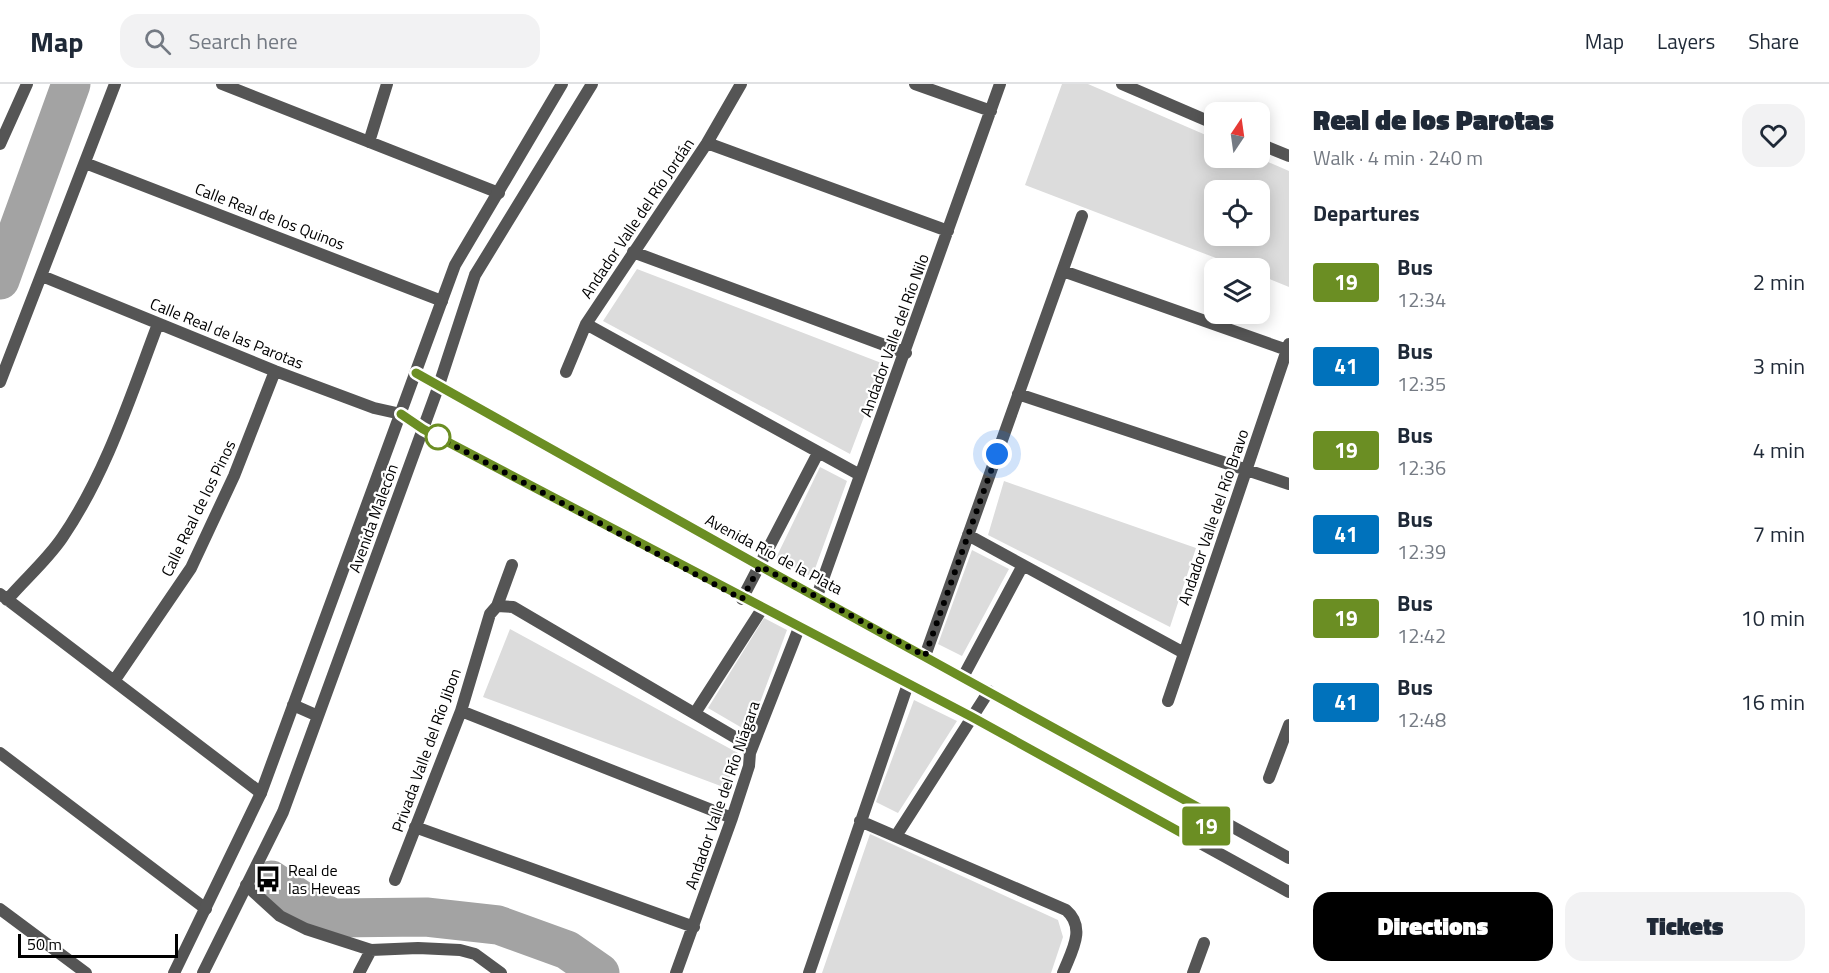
<!DOCTYPE html>
<html lang="en">
<head>
<meta charset="utf-8">
<style>
  :root { --surface:#fff; --page:#f2f2f3; --text:#1f2937; --muted:#747a83; --line:#e0e1e3; --accent:#000 }
  body { margin:0; font-family:"Titillium Web",sans-serif; background:var(--page); color:var(--text); height:100vh; display:flex; flex-direction:column; font-size:22px; white-space:nowrap }
  * { box-sizing:border-box; margin:0 }
  p { font-size:20px; color:var(--muted) }
  .icon { flex:none; width:33px; height:33px; fill:none; stroke:currentColor; stroke-width:2; stroke-linecap:round; stroke-linejoin:round }
  .map { position:relative; flex:1; overflow:hidden }
  .details { display:flex; flex-direction:column; background:var(--surface); width:540px }
  .details>* { flex:none }
  .badge { padding:0 12px; border-radius:4px; font-size:21px; line-height:39px }
  .needle { width:39px; rotate:13deg }
  .fabs { position:absolute; left:1204px; top:18px; display:grid; gap:12px }
  .fabs a { display:grid; place-items:center; width:66px; height:66px; border-radius:12px; background:var(--surface); box-shadow:0 3px 15px #0003; font-size:30px }
  .scale { position:absolute; left:18px; bottom:15px; width:160px; box-sizing:border-box; padding-left:6px; border:3px solid #000; border-top:0; font-size:16px; line-height:21px; white-space:nowrap; color:#000; -webkit-text-stroke:4px #fff; paint-order:stroke }
  .you { position:absolute; width:30px; height:30px; margin:-15px; border:4px solid #fff; border-radius:50%; background:#1a73e8; box-shadow:0 0 0 9px #1a73e833 }
  .map>.badge { position:absolute; translate:-50% -50%; box-shadow:0 0 0 3px #fff }
  h2 { padding:0 24px; font-size:22px; line-height:54px }
  .round { display:grid; place-items:center; flex:none; width:63px; height:63px; border-radius:18px; background:var(--page) }
  .headline { display:flex; align-items:center; justify-content:space-between; height:102px; padding:0 24px }
  h1 { font-size:28px; font-weight:800; line-height:45px }
  .button { display:flex; gap:12px; margin-top:auto; padding:12px 24px }
  .button a { flex:1; height:69px; border-radius:18px; background:var(--accent); color:#fff; font-size:24px; font-weight:800; line-height:69px; text-align:center }
  .button a+a { background:var(--page); color:var(--text) }
  ul { padding:0; list-style:none }
  li { display:flex; align-items:center; gap:18px; height:84px; padding:0 24px }
  li div { flex:1 }
  li b { display:block; font-size:22px }
  li em { font-style:normal }
  li .badge { min-width:66px; font-weight:700; text-align:center }
  header { display:flex; align-items:center; gap:36px; box-sizing:border-box; height:84px; padding:0 30px; background:var(--surface); border-bottom:2px solid var(--line) }
  header strong { font-size:28px }
  nav { display:flex; gap:33px; margin-inline-start:auto; font-size:21px }
  .search { width:420px; height:54px; background:var(--page); display:flex; align-items:center; gap:15px; box-sizing:border-box; padding:0 21px; border-radius:18px; color:var(--muted); font-size:22px }
  main { display:flex; flex:1; min-height:0 }
  .map>svg:first-child { display:block }
  .green { fill:#dcdcdc; fill-rule:evenodd }
  .lines { fill:none; stroke-linecap:round; stroke-linejoin:round }
  .river { stroke:#a3a3a3; stroke-width:39 }
  .minor { stroke:#555; stroke-width:12 }
  .tertiary { stroke:#555; stroke-width:12 }
  .line-casing { stroke:#fff; stroke-width:14 }
  .line { stroke:#6b8e23; stroke-width:9 }
  .walk { stroke:#000; stroke-width:6; stroke-dasharray:0 10.8 }
  .stop-dot { fill:#fff; stroke:#6b8e23; stroke-width:3 }
  .labels { text-anchor:middle; stroke-width:4.5; stroke-linejoin:round; paint-order:stroke }
  .street-label { font-size:16px; fill:#000; stroke:#fff }
  .poi-label { font-size:16px; fill:#000; stroke:#fff; text-anchor:start }
</style>
</head>
<body>
<header>
<strong>Map</strong>
<div class="search"><svg class="icon" aria-label="search" viewBox="0 0 24 24"><circle cx="10" cy="10" r="6"/><path d="M15 15l6 6"/></svg>Search here</div>
<nav><a>Map</a><a>Layers</a><a>Share</a></nav>
</header>
<main>
<div class="map">
<svg width="1289" height="889" viewBox="0 0 1289 889">
  <rect width="100%" height="100%" fill="#fff"/>
  <path class="green" d="M1062 0H1088L1215 55V74H1259L1289 87V203L1260 191V184H1242L1025 101ZM1215 106H1260V152H1215Z
    M637 185 884 280 850 370 603 237Z
    M820 383 847 397 812 493 776 474Z
    M1004 397 1196 464 1170 543 988 451Z
    M972 466 1009 485 962 572 938 560Z
    M764 534 787 546 749 648 708 624Z
    M510 545 738 669 726 704 483 613Z
    M914 616 957 637 898 729 876 718Z
    M870 750 1058 836 1063 853 1051 889H822Z"/>
  <g class="lines">
    <path class="river" d="M0 196 71 0
      M271 796 313 824 333 834 426 833 498 841 567 866 600 889"/>
    <path class="minor" d="M222 0 499 109
      M915 0 991 27
      M1122 0 1215 40
      M369 58 387 0
      M707 59 948 147
      M0 60 27 0
      M1260 60 1289 72
      M85 79 442 217
      M633 168 906 269
      M1063 187 1287 266
      M42 192 275 287 374 324 401 330 423 345 972 633 1289 808
      M586 240 860 391
      M566 288 586 240 707 59 741 0
      M416 289 760 482 1289 774
      M0 298 115 0
      M1018 310 1289 400
      M968 451 1184 569
      M0 510 261 709
      M817 512 1000 0
      M742 515 818 369
      M7 516C25 495 47 476 62 454 106 390 131 311 158 240
      M497 522 513 523 743 658 750 669
      M925 572 1082 132
      M963 593 1023 481
      M114 597 191 484 234 392 275 287
      M1168 617 1289 260
      M461 627 732 734
      M695 629 762 525
      M0 669 206 825
      M1269 694 1289 641
      M860 737 1066 826C1087 844 1071 868 1063 889
      M415 743 694 843
      M896 752 989 607
      M1198 758 1212 731
      M395 796 461 627 490 530 497 522 512 481
      M246 801 280 832 306 845 371 866 418 864 460 866 475 870 501 889
      M0 825 86 889
      M359 889 371 866
      M676 889 732 734 749 682 750 669 799 544
      M809 889 908 600
      M1193 889 1204 859"/>
    <path class="tertiary" d="M293 621 318 632
      M174 889 261 709 455 181 562 0
      M203 889 283 728 439 301 475 191 592 0"/>
  </g>
  <g class="lines">
    <g class="line-casing">
      <path id="line" d="M401 330 423 345 972 633 1198 758 1212 731 760 482 416 289"/>
    </g>
    <use href="#line" class="line"/>
    <path class="walk" d="M438 353 742 515 760 482 925 572 997 370"/>
  </g>
  <defs>
    <g id="bus-bare" transform="scale(2.07)"><path d="M-5-6H5V4H4V6H2V4H-2V6H-4V4H-5ZM-3.5-4V0h7V-4ZM-3.5 1.2v1.5H-2V1.2ZM2 1.2v1.5H3.5V1.2Z" fill="#000" stroke="#fff" stroke-width="2.5" paint-order="stroke"/></g>
  </defs>
  <g fill-rule="evenodd">
    <use href="#bus-bare" x="268" y="795"/>
  </g>
  <circle class="stop-dot" cx="438" cy="353" r="12"/>
  <g class="labels">
    <g class="street-label">
      <text transform="translate(270 132) rotate(21)" y="6">Calle Real de los Quinos</text>
      <text transform="translate(637 134) rotate(-56)" y="6">Andador Valle del Río Jordán</text>
      <text transform="translate(227 249) rotate(22)" y="6">Calle Real de las Parotas</text>
      <text transform="translate(894 251) rotate(-70)" y="6">Andador Valle del Río Nilo</text>
      <text transform="translate(198 424) rotate(-64)" y="6">Calle Real de los Pinos</text>
      <text transform="translate(1213 433) rotate(-71)" y="6">Andador Valle del Río Bravo</text>
      <text transform="translate(373 434) rotate(-70)" y="6">Avenida Malecón</text>
      <text transform="translate(774 470) rotate(28)" y="6">Avenida Río de la Plata</text>
      <text transform="translate(426 666) rotate(-70)" y="6">Privada Valle del Río Jibon</text>
      <text transform="translate(722 711) rotate(-71)" y="6">Andador Valle del Río Niágara</text>
    </g>
    <g class="poi-label">
      <text x="288" y="792">Real de<tspan x="288" dy="18">las Heveas</tspan></text>
    </g>
  </g>
</svg>
<div class="fabs">
<a><svg class="needle" viewBox="-14 -14 28 28"><path d="M0-13l5 13h-10z" fill="#e53935"/><path d="M0 13l5-13h-10z" fill="#747a83"/></svg></a>
<a><svg class="icon" aria-label="locate" viewBox="0 0 24 24"><circle cx="12" cy="12" r="6"/><path d="M12 2v4M12 18v4M2 12h4M18 12h4"/></svg></a>
<a><svg class="icon" aria-label="layers" viewBox="0 0 24 24"><path d="M12 4l9 5-9 5-9-5zM3 14l9 5 9-5"/></svg></a>
</div>
<div class="scale">50 m</div>
<div class="you" style="left:997px;top:370px"></div>
<b class="badge" style="left:1206px;top:742px;background:#6b8e23;color:#fff">19</b>
</div>
<section class="details">
<div class="headline"><div><h1>Real de los Parotas</h1><p>Walk · 4 min · 240 m</p></div><a class="round"><svg class="icon" aria-label="heart" viewBox="0 0 24 24"><path d="M12 20l-8-8c-3-5 5-10 8-4 3-6 11-1 8 4z"/></svg></a></div>
<h2>Departures</h2>
<ul>
<li><span class="badge" style="background:#6b8e23;color:#fff">19</span><div><b>Bus</b><p>12:34</p></div><em>2 min</em></li>
<li><span class="badge" style="background:#0072bc;color:#fff">41</span><div><b>Bus</b><p>12:35</p></div><em>3 min</em></li>
<li><span class="badge" style="background:#6b8e23;color:#fff">19</span><div><b>Bus</b><p>12:36</p></div><em>4 min</em></li>
<li><span class="badge" style="background:#0072bc;color:#fff">41</span><div><b>Bus</b><p>12:39</p></div><em>7 min</em></li>
<li><span class="badge" style="background:#6b8e23;color:#fff">19</span><div><b>Bus</b><p>12:42</p></div><em>10 min</em></li>
<li><span class="badge" style="background:#0072bc;color:#fff">41</span><div><b>Bus</b><p>12:48</p></div><em>16 min</em></li>
</ul>
<div class="button"><a>Directions</a><a>Tickets</a></div>
</section>
</main>
</body>
</html>
